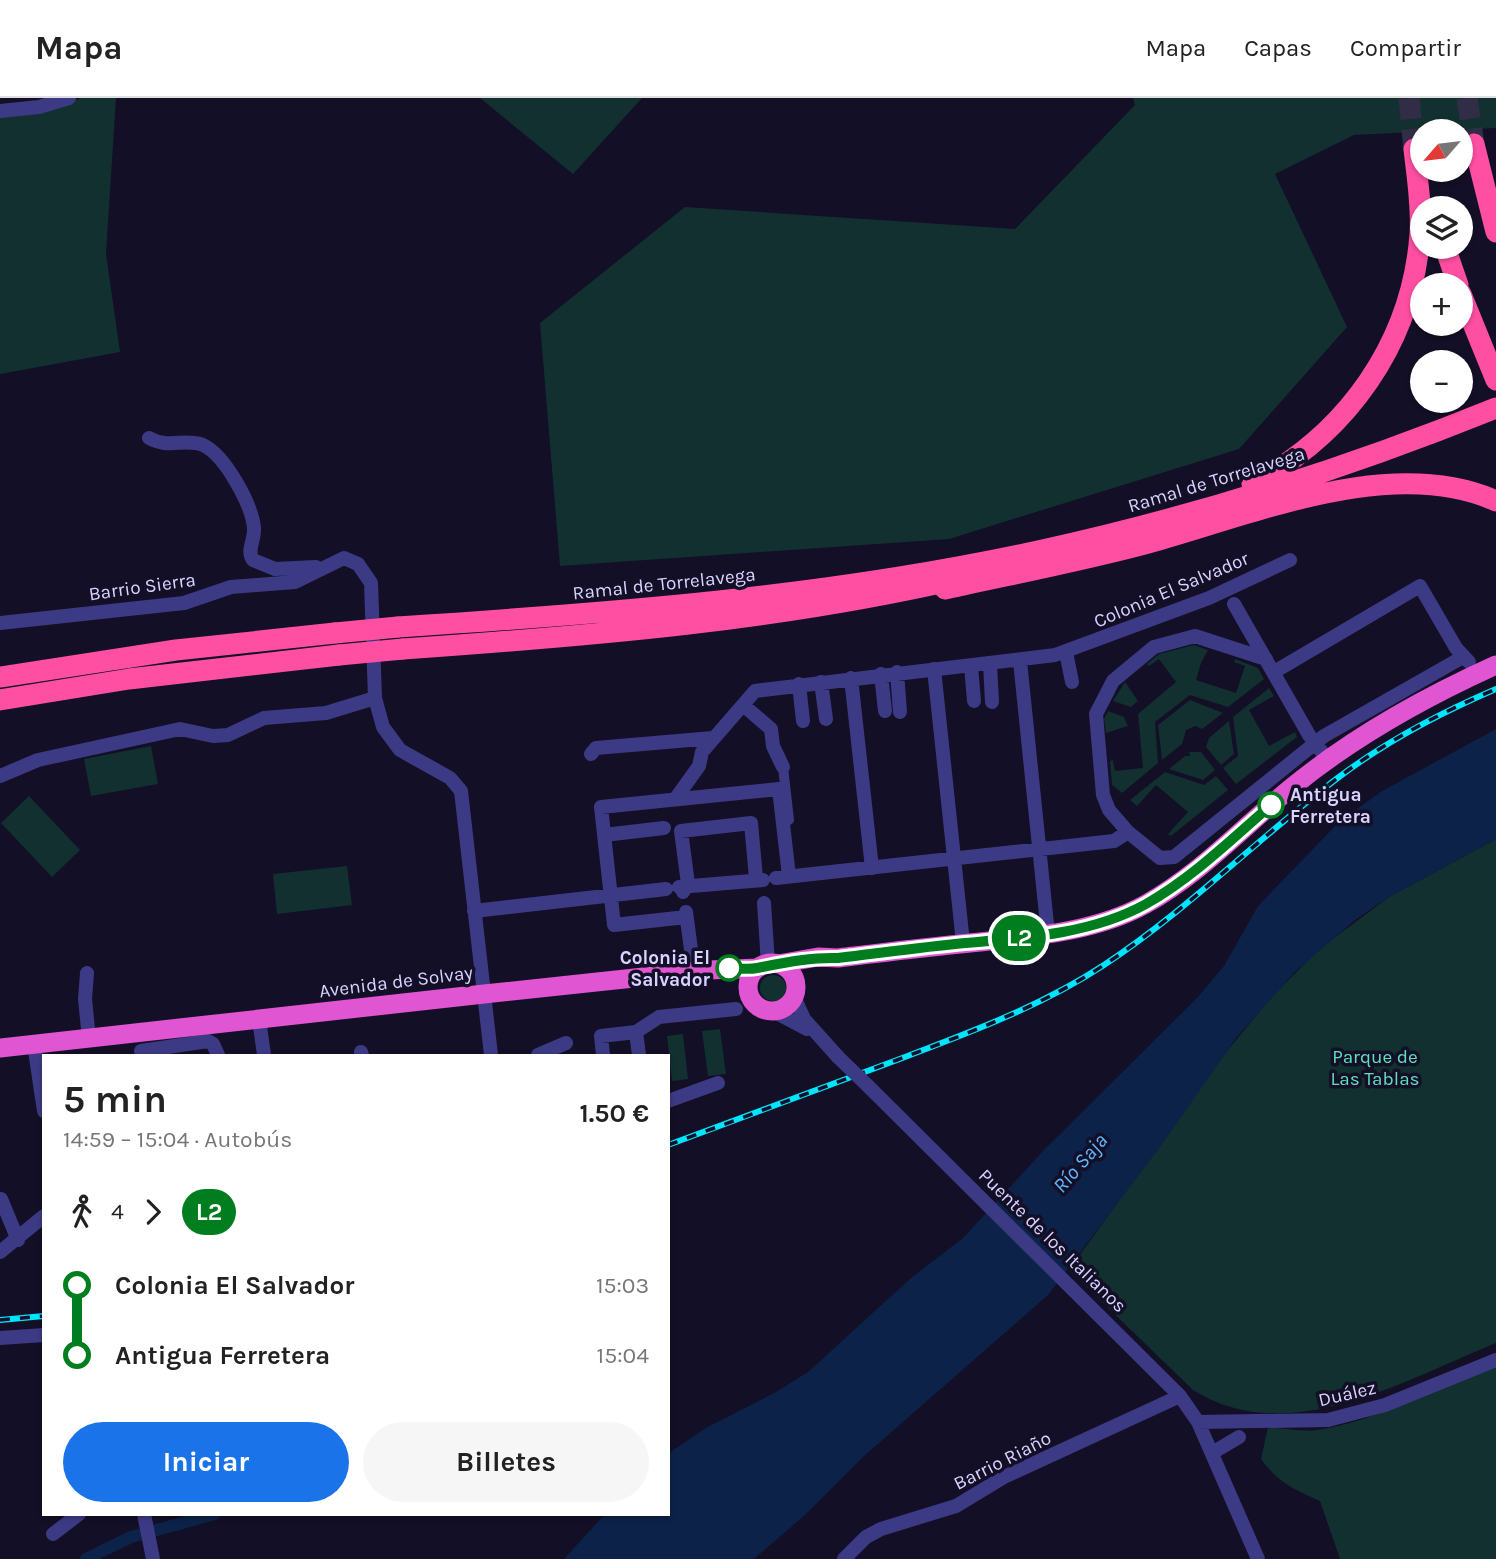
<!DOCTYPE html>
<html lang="es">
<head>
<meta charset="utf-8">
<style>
  :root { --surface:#fff; --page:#f6f6f6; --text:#222; --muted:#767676; --line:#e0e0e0; --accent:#1a73e8 }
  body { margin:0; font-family:Karla,sans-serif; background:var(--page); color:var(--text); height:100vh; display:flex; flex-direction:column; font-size:26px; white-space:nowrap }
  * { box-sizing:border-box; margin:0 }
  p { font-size:23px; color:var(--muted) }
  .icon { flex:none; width:38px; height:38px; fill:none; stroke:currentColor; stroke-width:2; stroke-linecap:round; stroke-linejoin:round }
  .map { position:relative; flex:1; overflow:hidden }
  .details { position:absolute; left:42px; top:956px; width:628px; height:462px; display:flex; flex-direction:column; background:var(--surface); border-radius:0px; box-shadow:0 2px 5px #0004 }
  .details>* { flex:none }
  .badge { padding:0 14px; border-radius:23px; font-size:24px; line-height:46px }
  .needle { width:46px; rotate:242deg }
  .buttons { position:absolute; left:1410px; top:21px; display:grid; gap:14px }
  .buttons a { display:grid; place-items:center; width:63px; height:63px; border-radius:50%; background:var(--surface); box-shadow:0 2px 5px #0004; font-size:35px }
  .map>.badge { position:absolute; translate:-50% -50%; box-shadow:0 0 0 4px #fff }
  .legs { display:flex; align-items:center; gap:10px; height:77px; padding:0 21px; font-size:23px }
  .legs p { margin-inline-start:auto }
  .summary { display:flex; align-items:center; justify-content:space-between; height:119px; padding:0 21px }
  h1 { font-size:38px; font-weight:700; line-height:52px }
  .cta { display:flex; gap:14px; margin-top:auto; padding:14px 21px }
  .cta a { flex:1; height:80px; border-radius:42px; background:var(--accent); color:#fff; font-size:28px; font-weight:700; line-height:80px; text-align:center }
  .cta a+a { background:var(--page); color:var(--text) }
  ul { padding:0 21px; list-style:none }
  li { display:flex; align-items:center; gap:24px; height:70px; font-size:26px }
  li i { display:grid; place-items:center; width:10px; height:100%; margin:0 9px; background:currentColor }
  li i::after { content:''; width:18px; height:18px; margin:-9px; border:5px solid; border-radius:50%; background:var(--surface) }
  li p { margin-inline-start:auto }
  li:first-child i { background:linear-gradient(#0000 50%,currentColor 0) }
  li:last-child i { background:linear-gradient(currentColor 50%,#0000 0) }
  header { display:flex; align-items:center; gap:42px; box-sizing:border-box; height:98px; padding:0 35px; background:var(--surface); border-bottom:2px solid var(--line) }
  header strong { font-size:33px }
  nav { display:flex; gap:38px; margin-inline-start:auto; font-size:24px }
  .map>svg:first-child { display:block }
  .green { fill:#12302f }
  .water { fill:#0c2248 }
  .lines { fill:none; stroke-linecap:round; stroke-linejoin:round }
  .canal { stroke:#0c2248; stroke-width:12 }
  .motorway-tunnel { stroke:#312d47; stroke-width:21; stroke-dasharray:21 10; stroke-linecap:butt }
  .pedestrian { stroke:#3d3a85; stroke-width:10 }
  .minor { stroke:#3d3a85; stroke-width:14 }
  .trunk { stroke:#e055d1; stroke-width:19 }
  .motorway { stroke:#ff4fa3; stroke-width:21 }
  .rail-casing { stroke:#00e5ff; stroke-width:6 }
  .rail { stroke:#130f26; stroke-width:3.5; stroke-dasharray:10; stroke-linecap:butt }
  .minor-bridge { stroke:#3d3a85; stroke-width:14 }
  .motorway-bridge { stroke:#ff4fa3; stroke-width:21 }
  .line-1-casing { stroke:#fff; stroke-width:16 }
  .line-1 { stroke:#007d1e; stroke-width:10 }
  .stop-1-dot { fill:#fff; stroke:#007d1e; stroke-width:3.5 }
  .labels { text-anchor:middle; stroke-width:7; stroke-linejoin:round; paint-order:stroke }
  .street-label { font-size:19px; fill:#d9d4ff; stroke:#130f26 }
  .stop-label { font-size:19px; font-weight:bold; fill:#d9d4ff; stroke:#130f26; text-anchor:start }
  .park-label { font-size:19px; fill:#5fe0c0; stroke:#130f26 }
  .water-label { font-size:21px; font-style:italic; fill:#62b6ff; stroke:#130f26 }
</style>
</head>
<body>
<header>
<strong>Mapa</strong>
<nav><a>Mapa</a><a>Capas</a><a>Compartir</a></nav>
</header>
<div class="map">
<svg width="1496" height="1461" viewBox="0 0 1496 1461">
  <rect width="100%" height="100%" fill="#130f26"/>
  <path class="green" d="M82 0H116L106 156 120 254 0 276V15L48 10Z
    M480 0H642L573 76Z
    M1133 0H1496V30L1354 37 1275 76 1347 229 1239 351 949 441 560 468 540 225 685 109 1015 131 1135 7Z
    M1194 547 1208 552 1201 565 1196 582 1236 595 1245 568 1234 564 1235 561 1258 570 1264 581 1228 609 1190 597 1155 624 1158 665 1122 695 1112 687 1110 663 1113 662 1115 673 1143 670 1138 616 1176 584 1159 561 1149 568 1147 566 1159 556Z
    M1125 584 1138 603 1131 609 1113 603Z
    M1269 590 1274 598 1249 612 1269 648 1295 634 1297 639 1236 686 1223 670 1238 658 1233 619Z
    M1190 602 1223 615 1202 631 1195 628 1186 632 1182 646 1162 662 1158 627Z
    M1108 613 1124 619 1128 628 1106 635 1104 621Z
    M1229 623 1234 656 1221 667 1206 649 1209 640Z
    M151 648 158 686 91 698 84 661Z
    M1189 654H1201L1215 672 1203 682 1169 671 1185 658H1190Z
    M1165 674 1204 687 1216 678 1228 692 1171 738 1168 736 1188 714 1156 687 1137 708 1130 702Z
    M29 698 80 752 52 779 1 725Z
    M1496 741V1245C1404 1282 1288 1352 1193 1292L1069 1172 1223 958 1268 903 1318 852 1389 799Z
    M347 768 352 807 277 816 273 776Z
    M760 890a13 13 0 1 1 26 0a13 13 0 1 1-26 0Z
    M720 931 726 976 708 978 702 933Z
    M683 936 688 981 672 983 667 938Z
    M1496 1266V1461H1340L1320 1403C1295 1392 1277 1384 1261 1361L1268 1329C1284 1330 1302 1334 1317 1332 1378 1323 1439 1289 1496 1266Z"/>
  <path class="water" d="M1496 631V741L1389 799 1355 822 1296 873 1237 939 1160 1049 1048 1197 864 1358 805 1417 754 1461H564L605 1416H668L669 1355 706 1330 776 1294 808 1274 911 1180 963 1140 1044 1052 1197 900 1224 868 1258 808 1339 724 1382 693Z"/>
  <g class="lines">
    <path class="canal" d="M86 1461 131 1439 215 1416"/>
    <path class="motorway-tunnel" d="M1409 0 1414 51
      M1467 0 1474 46"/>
    <path class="pedestrian" d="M783 669 789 722"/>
    <path class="minor" d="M0 13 39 9 69 0
      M149 340C168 351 185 340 203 347 225 357 252 407 254 430 255 442 246 453 253 462L275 471 316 469
      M1234 506 1309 637 1328 662
      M0 525 184 505 231 489 295 484 344 460 358 466 371 485 375 600 383 629 400 652 450 680 461 693 491 957
      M1066 554 1072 584
      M1266 561 1195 538 1154 549 1113 583 1096 616 1103 697 1109 712 1128 734 1160 760 1174 759 1324 638 1463 559
      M1020 563 1048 836
      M990 566 992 604
      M971 568 974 603
      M934 571 963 845
      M897 574 900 614
      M1274 574 1420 488 1456 550 1469 564
      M881 576 885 613
      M851 580 872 770
      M821 584 826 621
      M799 586 803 623
      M743 607 771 631 773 648 783 669
      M591 656 596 650 713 640
      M0 678 38 662 180 631 213 638 228 637 264 620 326 615 375 600
      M676 700 699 668 702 654 755 593 1055 557 1209 500 1290 462
      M604 737 664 730
      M776 780 1114 743 1128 734
      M679 789 763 782
      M683 794 688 786 681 733 751 725 756 780
      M764 805 768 866
      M474 813 666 791
      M686 814 694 874
      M686 819 614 827 601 709 779 691 789 778
      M87 875 85 901 89 941
      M794 899 804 921 838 959
      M773 913 807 931
      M259 921 264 957
      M636 934 639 957
      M34 946 44 1013
      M141 953 208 943 213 946 218 957
      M361 954 362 957
      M538 957 566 945
      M603 957 601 938 636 934 659 919 736 911
      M867 987 1180 1298 1198 1324 1258 1461
      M668 1003 718 985
      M1 1101 18 1142
      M0 1154 44 1118
      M0 1240 44 1237
      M1198 1324 1328 1322 1385 1307 1496 1262
      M1212 1355 1239 1339
      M144 1416 153 1461
      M53 1436 79 1416
      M844 1461 866 1439 881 1431 956 1408 1004 1379 1180 1298"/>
    <path class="trunk" d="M748 889a24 24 0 1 1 48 0a24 24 0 1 1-48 0Z
      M778 866 818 859 838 860C879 855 919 850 960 846 1022 839 1090 837 1146 806 1200 776 1244 728 1291 690 1354 638 1423 600 1496 567
      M0 950 484 896 709 872 758 870"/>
    <path class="motorway" d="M1474 46 1496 134
      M1445 149 1458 187
      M1461 196 1496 282
      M1252 386C1347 336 1412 245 1420 136 1422 108 1417 79 1414 51
      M945 491C1012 476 1081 463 1148 445 1251 417 1392 356 1496 403
      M398 529C612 515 827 499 1038 453 1194 419 1348 370 1496 310
      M403 551C590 538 775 523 958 481
      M0 579 176 552 335 535
      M0 602 129 581 339 557"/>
    <g class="rail-casing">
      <path id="rail" d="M668 1047C745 1019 821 990 897 962 968 935 1040 909 1104 867 1188 812 1259 739 1339 679 1388 642 1440 615 1496 591
        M0 1222 44 1218"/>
    </g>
    <use href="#rail" class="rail"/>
    <path class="minor-bridge" d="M838 959 867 987"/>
    <path class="motorway-bridge" d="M335 535 398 529
      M339 557 403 551"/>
  </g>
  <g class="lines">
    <g class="line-1-casing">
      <path id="line-1" d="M729 870C738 870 748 872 757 870 783 865 811 859 838 860 880 855 923 849 965 845 1025 840 1092 836 1146 806 1192 780 1232 741 1271 707"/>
    </g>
    <use href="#line-1" class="line-1"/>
  </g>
  <g class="stop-1-dot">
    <circle cx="1271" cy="707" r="12"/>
    <circle cx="729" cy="870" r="12"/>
  </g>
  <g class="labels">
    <g class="street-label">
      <text transform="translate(1216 381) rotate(-17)" y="7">Ramal de Torrelavega</text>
      <text transform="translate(664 485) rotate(-6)" y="7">Ramal de Torrelavega</text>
      <text transform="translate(142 488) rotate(-8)" y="7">Barrio Sierra</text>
      <text transform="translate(1171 491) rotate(-23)" y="7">Colonia El Salvador</text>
      <text transform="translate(396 883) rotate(-7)" y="7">Avenida de Solvay</text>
      <text transform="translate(1053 1142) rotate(44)" y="7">Puente de los Italianos</text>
      <text transform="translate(1347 1295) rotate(-13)" y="7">Duález</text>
      <text transform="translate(1002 1362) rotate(-27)" y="7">Barrio Riaño</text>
    </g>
    <g class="stop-label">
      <text x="1290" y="703">Antigua<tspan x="1290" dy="22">Ferretera</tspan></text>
      <text x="710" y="866" text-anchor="end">Colonia El<tspan x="710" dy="22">Salvador</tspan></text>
    </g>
    <g class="park-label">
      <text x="1375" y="965">Parque de<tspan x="1375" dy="22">Las Tablas</tspan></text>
    </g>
    <g class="water-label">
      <text transform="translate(1080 1065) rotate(-49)" y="7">Río Saja</text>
    </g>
  </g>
</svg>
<div class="buttons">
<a><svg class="needle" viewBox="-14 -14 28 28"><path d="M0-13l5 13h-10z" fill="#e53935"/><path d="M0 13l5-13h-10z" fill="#767676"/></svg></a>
<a><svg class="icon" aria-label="layers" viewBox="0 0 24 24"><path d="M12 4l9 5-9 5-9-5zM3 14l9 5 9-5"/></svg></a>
<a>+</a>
<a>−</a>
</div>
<b class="badge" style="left:1019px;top:840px;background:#007d1e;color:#fff">L2</b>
<section class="details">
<div class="summary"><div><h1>5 min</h1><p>14:59 – 15:04 · Autobús</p></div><b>1.50 €</b></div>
<div class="legs"><svg class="icon" aria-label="walk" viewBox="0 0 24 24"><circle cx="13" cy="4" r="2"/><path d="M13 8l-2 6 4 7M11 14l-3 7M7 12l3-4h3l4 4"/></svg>4<svg class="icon" aria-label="forward" viewBox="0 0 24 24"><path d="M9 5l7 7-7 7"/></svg><b class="badge" style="background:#007d1e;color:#fff">L2</b></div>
<ul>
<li><i style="color:#007d1e"></i><b>Colonia El Salvador</b><p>15:03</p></li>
<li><i style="color:#007d1e"></i><b>Antigua Ferretera</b><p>15:04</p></li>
</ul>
<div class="cta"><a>Iniciar</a><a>Billetes</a></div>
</section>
</div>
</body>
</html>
